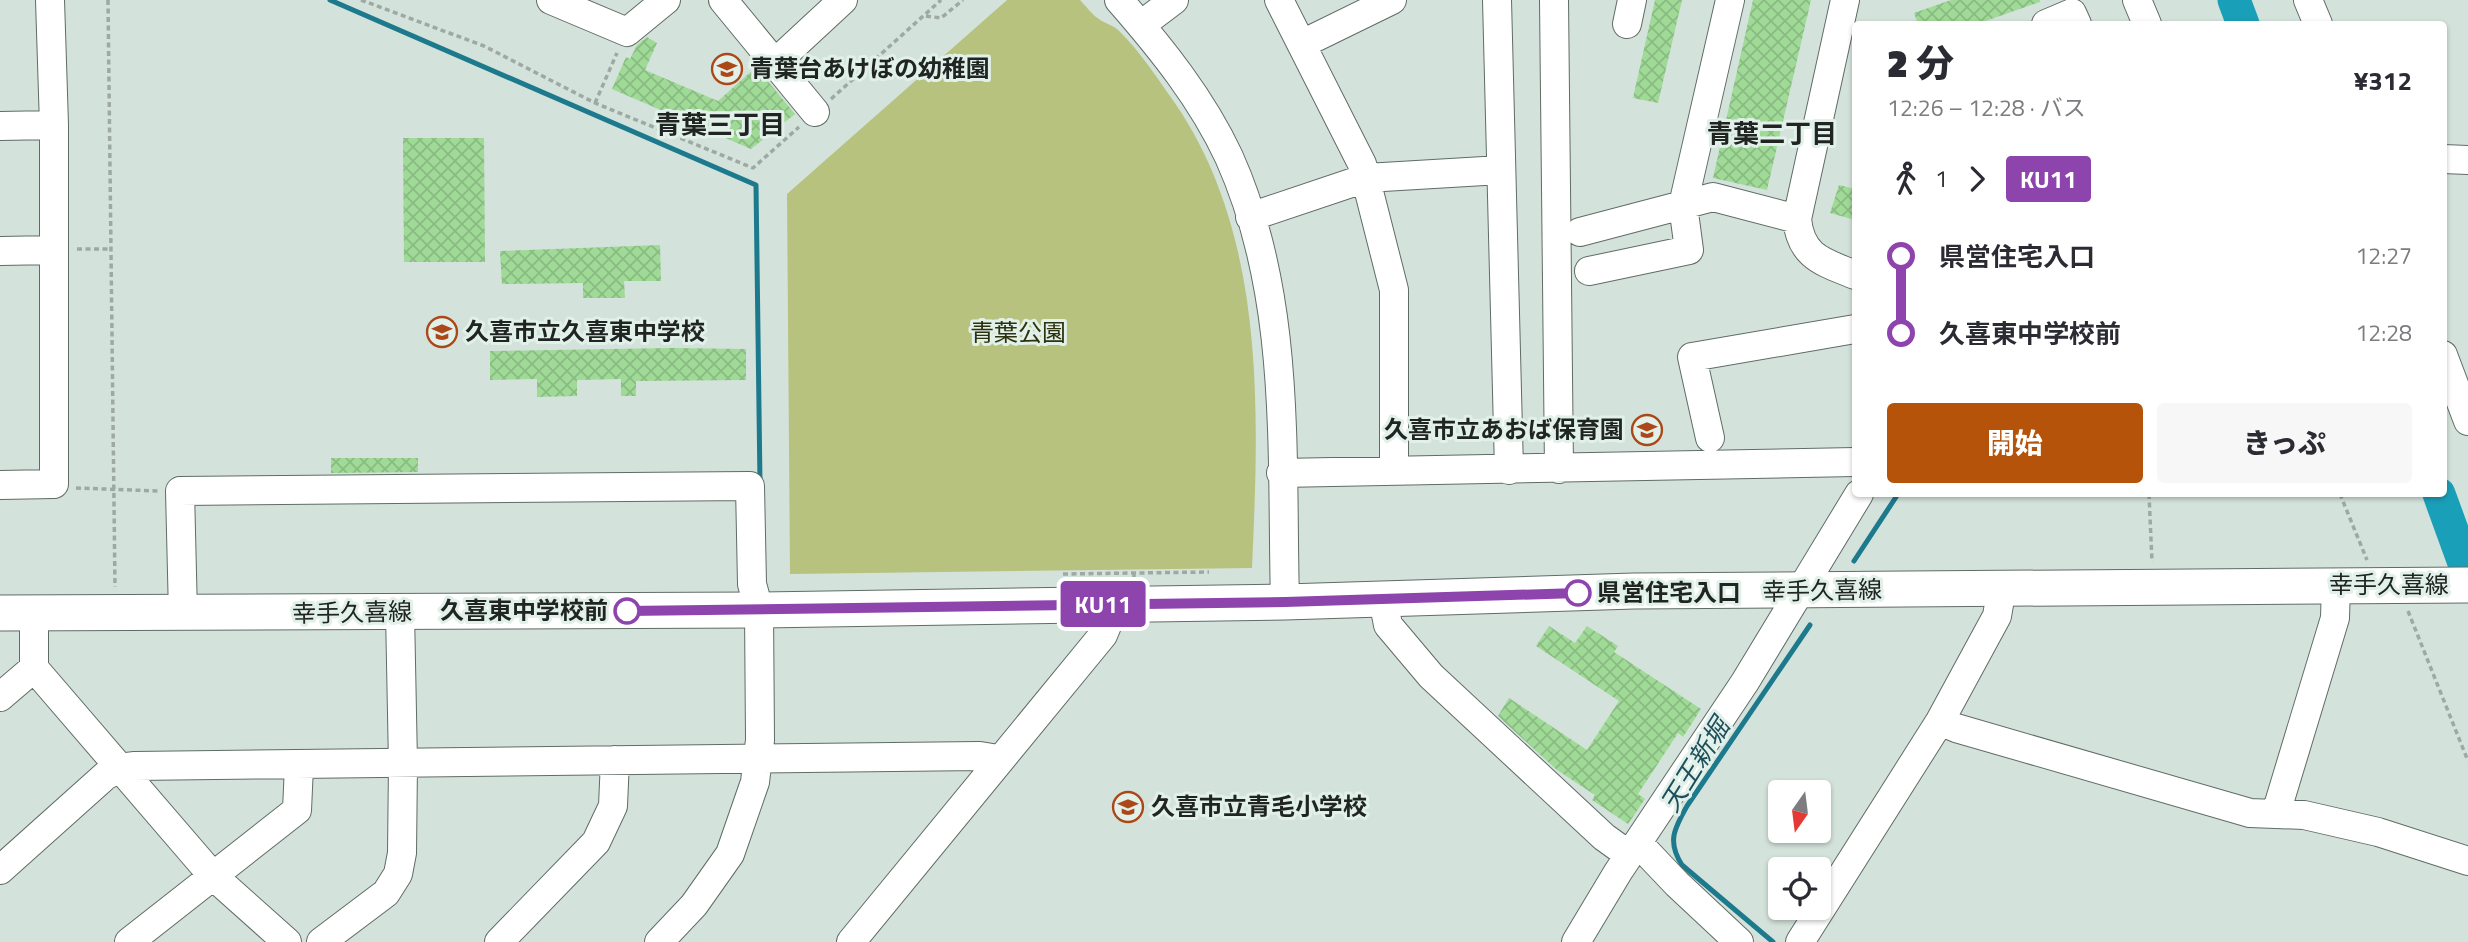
<!DOCTYPE html>
<html lang="ja">
<head>
<meta charset="utf-8">
<style>
  :root { --surface:#fff; --page:#f7f7f7; --text:#2b2b33; --muted:#7c7c81; --accent:#b45309 }
  body { margin:0; font-family:"Titillium Web","Noto Sans JP",sans-serif; background:var(--page); color:var(--text); height:100vh; display:flex; flex-direction:column; font-size:26px; white-space:nowrap }
  * { box-sizing:border-box; margin:0 }
  p { font-size:23px; color:var(--muted) }
  .icon { flex:none; width:38px; height:38px; fill:none; stroke:currentColor; stroke-width:2; stroke-linecap:round; stroke-linejoin:round }
  .map { position:relative; flex:1; overflow:hidden }
  .drawer { position:absolute; left:1852px; top:21px; width:595px; height:476px; display:flex; flex-direction:column; background:var(--surface); border-radius:7px; box-shadow:0 2px 5px #0004 }
  .drawer>* { flex:none }
  .badge { padding:0 14px; border-radius:5px; font-size:24px; line-height:46px }
  .needle { width:46px; rotate:194deg }
  .buttons { position:absolute; left:1768px; top:780px; display:grid; gap:14px }
  .buttons a { display:grid; place-items:center; width:63px; height:63px; border-radius:7px; background:var(--surface); box-shadow:0 2px 5px #0004; font-size:35px }
  .map>.badge { position:absolute; translate:-50% -50%; box-shadow:0 0 0 4px #fff }
  .legs { display:flex; align-items:center; gap:10px; height:77px; padding:0 35px; font-size:23px }
  .legs p { margin-inline-start:auto }
  .overview { display:flex; align-items:center; justify-content:space-between; height:119px; padding:0 35px }
  h1 { font-size:38px; font-weight:800; line-height:52px }
  .action { display:flex; gap:14px; margin-top:auto; padding:14px 35px }
  .action a { flex:1; height:80px; border-radius:7px; background:var(--accent); color:#fff; font-size:28px; font-weight:800; line-height:80px; text-align:center }
  .action a+a { background:var(--page); color:var(--text) }
  ul { padding:0 35px; list-style:none }
  li { display:flex; align-items:center; gap:24px; height:77px; font-size:26px }
  li i { display:grid; place-items:center; width:10px; height:100%; margin:0 9px; background:currentColor }
  li i::after { content:''; width:18px; height:18px; margin:-9px; border:5px solid; border-radius:50%; background:var(--surface) }
  li p { margin-inline-start:auto }
  li:first-child i { background:linear-gradient(#0000 50%,currentColor 0) }
  li:last-child i { background:linear-gradient(currentColor 50%,#0000 0) }
  .map>svg:first-child { display:block }
  .park { fill:#b7c27f }
  .lines { fill:none; stroke-linecap:round; stroke-linejoin:round }
  .stream { stroke:#1c7a8c; stroke-width:5 }
  .river { stroke:#1a9fb9; stroke-width:33 }
  .building { fill:url(#building-cross-hatch) }
  .minor-casing { stroke:#606c66; stroke-width:30 }
  .major-casing { stroke:#606c66; stroke-width:37 }
  .path { stroke:#9ea9a4; stroke-width:3.5; stroke-dasharray:5 3.5; stroke-linecap:butt }
  .minor { stroke:#fff; stroke-width:28 }
  .major { stroke:#fff; stroke-width:35 }
  .path-bridge { stroke:#9ea9a4; stroke-width:3.5; stroke-dasharray:5 3.5; stroke-linecap:butt }
  .line-1-casing { stroke:#fff; stroke-width:16 }
  .line-1 { stroke:#8e44ad; stroke-width:10 }
  .stop-1-dot { fill:#fff; stroke:#8e44ad; stroke-width:3.5 }
  .labels { text-anchor:middle; stroke-width:6; stroke-linejoin:round; paint-order:stroke }
  .poi-label { font-size:24px; font-weight:bold; fill:#202523; stroke:#e1f0e9; text-anchor:start }
  .park-label { font-size:24px; fill:#2d310d; stroke:#e1f0e9 }
  .street-label { font-size:24px; fill:#202523; stroke:#e1f0e9 }
  .stop-label { font-size:24px; font-weight:bold; fill:#202523; stroke:#e1f0e9; text-anchor:start }
  .neighbourhood-label { font-size:26px; font-weight:bold; fill:#202523; stroke:#e1f0e9 }
  .water-label { font-size:26px; font-style:italic; fill:#1d4f5b; stroke:#e1f0e9 }
</style>
</head>
<body>
<div class="map">
<svg width="2468" height="942" viewBox="0 0 2468 942">
  <defs>
    <pattern id="building-cross-hatch" width="8" height="8" patternUnits="userSpaceOnUse" patternTransform="scale(1.75)"><rect width="8" height="8" fill="#a0da97"/><path d="M0 0l8 8M0 8l8-8" fill="none" stroke="#8abb82"/></pattern>
  </defs>
  <rect width="100%" height="100%" fill="#d4e2dc"/>
  <path class="park" d="M1007 0H1080C1086 6 1092 15 1099 19 1104 23 1112 25 1117 29 1135 45 1156 76 1170 96 1267 231 1259 410 1252 568L790 574 787 194Z"/>
  <g class="lines">
    <path class="stream" d="M330 0 756 185 760 483
      M1854 561 1898 494
      M1773 942 1682 865C1667 842 1674 829 1687 806L1810 625"/>
    <path class="river" d="M2234 0 2243 24
      M2439 494 2468 574"/>
  </g>
  <path class="building" d="M1655 0H1682L1658 103 1633 98Z
    M1753 0H1811L1767 190 1713 178Z
    M1951 0H2040V2L1977 24H1918L1914 13Z
    M647 37 657 43 645 70 718 101 756 67 795 114 751 149 612 89 626 57 630 59 637 45Z
    M403 138H484L485 262H404Z
    M1839 185 1855 189V220L1830 213Z
    M660 245 661 281H624L625 298H583V283L502 284 500 251Z
    M672 348 746 349V380L636 381V396H621V379L577 380V396L537 397V379L490 380V351Z
    M331 458H418V472L331 473Z
    M1549 626 1575 643 1587 626 1618 646 1614 652 1701 709 1683 737 1678 733 1638 794 1645 799 1628 824 1592 800 1595 795 1557 770 1498 716 1509 698 1587 750 1619 701 1536 646Z"/>
  <g class="lines">
    <g class="minor-casing">
      <path id="minor" d="M551 0 627 32 666 0
        M723 0 815 112
        M1119 0C1161 48 1202 99 1229 157 1292 297 1281 452 1285 602
        M1279 0 1362 164 1394 290V471
        M1497 0 1509 470
        M1554 0 1559 469
        M1845 0 1797 219C1801 258 1824 262 1855 275
        M2137 0 2147 24
        M2308 0 2318 24
        M1627 24 1632 0
        M2046 24 2072 13 2077 24
        M1141 25 1174 0
        M1302 44 1392 0
        M775 63 843 0
        M0 126 54 125
        M2443 159 2468 160
        M1250 217 1366 178 1501 170
        M1580 232 1713 197 1797 219
        M0 251 54 250
        M1589 271 1689 250 1683 205 1730 0
        M2443 355 2468 421
        M1710 438 1692 357 1855 329
        M1281 473 1855 462
        M0 485 54 484V125L50 0
        M1383 599 1388 625 1431 676 1604 837 1629 855
        M183 614 180 491 750 486 752 584 759 610 760 740 755 782 730 854 694 905 659 942
        M34 668 212 875 287 942
        M0 697 34 668V613
        M1940 721 1956 728 2250 813 2304 815 2378 832 2468 861
        M2276 813 2335 618 2336 584
        M1638 843 1677 884 1739 942
        M0 870 105 776 119 768 135 766 980 756 998 759
        M129 942 297 810 299 766
        M321 942 386 893 398 874 402 853 403 764 400 612
        M499 942 596 842 613 806 615 760
        M851 942 1103 635 1116 604
        M1576 942 1618 872 1745 682 1859 494
        M1800 942 1940 721 1997 616 2002 587"/>
    </g>
    <g class="major-casing">
      <path id="major" d="M0 613 759 610 1285 602 1634 591 2468 585"/>
    </g>
    <path class="path" d="M108 0 115 587
      M361 0 484 46 595 103 753 168 799 127
      M926 16 941 18 963 0
      M831 99 941 0
      M595 103 617 53
      M77 249H111
      M76 488 159 491
      M2149 494 2152 562
      M2340 494 2367 560
      M1063 574 1209 572
      M2408 611 2468 761"/>
    <use href="#minor" class="minor"/>
    <use href="#major" class="major"/>
    <path class="path-bridge" d="M1134 573V631"/>
  </g>
  <g class="lines">
    <g class="line-1-casing">
      <path id="line-1" d="M627 611 1285 602 1578 593"/>
    </g>
    <use href="#line-1" class="line-1"/>
  </g>
  <defs>
    <g id="school-ring" transform="scale(1.575)"><circle r="9.5" fill="#e1f0e9" stroke="#ac4818" stroke-width="1.5"/><path d="M0-5L7-2L0 1L-7-2ZM-4 1L0 2.5L4 1V4Q0 6-4 4Z" fill="#ac4818"/></g>
  </defs>
  <g fill-rule="evenodd">
    <use href="#school-ring" x="727" y="69"/>
    <use href="#school-ring" x="442" y="332"/>
    <use href="#school-ring" x="1647" y="430"/>
    <use href="#school-ring" x="1128" y="807"/>
  </g>
  <g class="stop-1-dot">
    <circle cx="1578" cy="593" r="12"/>
    <circle cx="627" cy="611" r="12"/>
  </g>
  <g class="labels">
    <g class="poi-label">
      <text x="750" y="77">青葉台あけぼの幼稚園</text>
      <text x="465" y="340">久喜市立久喜東中学校</text>
      <text x="1624" y="438" text-anchor="end">久喜市立あおば保育園</text>
      <text x="1151" y="815">久喜市立青毛小学校</text>
    </g>
    <g class="park-label">
      <text x="1018" y="341">青葉公園</text>
    </g>
    <g class="street-label">
      <text x="2389" y="593">幸手久喜線</text>
      <text transform="translate(1822 591) rotate(-1)" y="8">幸手久喜線</text>
      <text transform="translate(352 613) rotate(-1)" y="8">幸手久喜線</text>
    </g>
    <g class="stop-label">
      <text x="1597" y="601">県営住宅入口</text>
      <text x="608" y="619" text-anchor="end">久喜東中学校前</text>
    </g>
    <g class="neighbourhood-label">
      <text x="720" y="134">青葉三丁目</text>
      <text x="1772" y="143">青葉二丁目</text>
    </g>
    <g class="water-label">
      <text transform="translate(1695 765) rotate(-58)" y="9">天王新堀</text>
    </g>
  </g>
</svg>
<div class="buttons">
<a><svg class="needle" viewBox="-14 -14 28 28"><path d="M0-13l5 13h-10z" fill="#e53935"/><path d="M0 13l5-13h-10z" fill="#7c7c81"/></svg></a>
<a><svg class="icon" aria-label="locate" viewBox="0 0 24 24"><circle cx="12" cy="12" r="6"/><path d="M12 2v4M12 18v4M2 12h4M18 12h4"/></svg></a>
</div>
<b class="badge" style="left:1103px;top:604px;background:#8e44ad;color:#fff">KU11</b>
<section class="drawer">
<div class="overview"><div><h1>2 分</h1><p>12:26 – 12:28 · バス</p></div><b>¥312</b></div>
<div class="legs"><svg class="icon" aria-label="walk" viewBox="0 0 24 24"><circle cx="13" cy="4" r="2"/><path d="M13 8l-2 6 4 7M11 14l-3 7M7 12l3-4h3l4 4"/></svg>1<svg class="icon" aria-label="forward" viewBox="0 0 24 24"><path d="M9 5l7 7-7 7"/></svg><b class="badge" style="background:#8e44ad;color:#fff">KU11</b></div>
<ul>
<li><i style="color:#8e44ad"></i><b>県営住宅入口</b><p>12:27</p></li>
<li><i style="color:#8e44ad"></i><b>久喜東中学校前</b><p>12:28</p></li>
</ul>
<div class="action"><a>開始</a><a>きっぷ</a></div>
</section>
</div>
</body>
</html>
